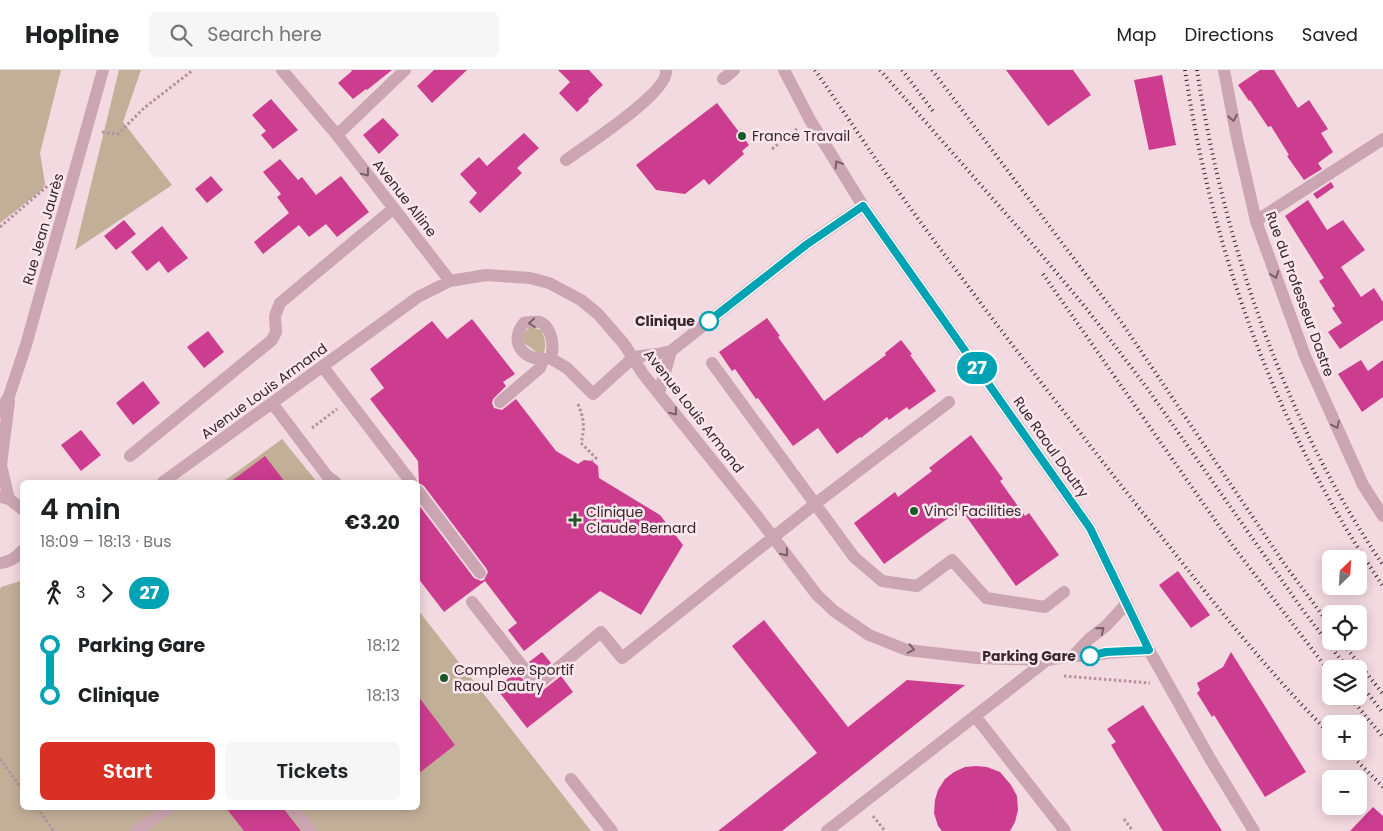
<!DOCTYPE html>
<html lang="en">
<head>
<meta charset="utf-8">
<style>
  :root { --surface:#fff; --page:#f6f6f6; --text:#202124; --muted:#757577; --line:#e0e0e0; --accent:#d93025 }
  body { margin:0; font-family:Poppins,sans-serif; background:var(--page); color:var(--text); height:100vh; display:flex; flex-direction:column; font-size:19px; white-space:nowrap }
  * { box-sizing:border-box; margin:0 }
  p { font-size:16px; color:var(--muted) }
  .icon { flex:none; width:28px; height:28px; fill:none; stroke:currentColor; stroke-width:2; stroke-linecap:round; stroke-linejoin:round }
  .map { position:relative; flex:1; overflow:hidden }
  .panel { position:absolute; left:20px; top:410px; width:400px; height:330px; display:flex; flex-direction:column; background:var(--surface); border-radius:8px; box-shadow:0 2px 12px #0003 }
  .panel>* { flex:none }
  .badge { padding:0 10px; border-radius:16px; font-size:18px; line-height:32px }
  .needle { width:32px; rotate:25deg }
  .tools { position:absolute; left:1322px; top:480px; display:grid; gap:10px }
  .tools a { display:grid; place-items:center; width:45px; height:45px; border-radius:8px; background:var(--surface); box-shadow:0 2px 12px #0003; font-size:25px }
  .map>.badge { position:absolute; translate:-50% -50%; box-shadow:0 0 0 2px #fff }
  .legs { display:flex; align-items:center; gap:8px; height:55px; padding:0 20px; font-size:16px }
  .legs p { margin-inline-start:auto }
  .headline { display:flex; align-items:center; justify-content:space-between; height:85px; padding:0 20px }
  h1 { font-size:28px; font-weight:600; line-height:38px }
  .primary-button { display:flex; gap:10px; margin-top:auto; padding:10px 20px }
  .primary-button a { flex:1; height:58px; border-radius:8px; background:var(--accent); color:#fff; font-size:20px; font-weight:600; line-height:58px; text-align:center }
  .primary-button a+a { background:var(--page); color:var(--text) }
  ul { padding:0 20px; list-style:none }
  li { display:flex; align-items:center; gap:18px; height:50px; font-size:19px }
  li i { display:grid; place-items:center; width:8px; height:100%; margin:0 6px; background:currentColor }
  li i::after { content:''; width:12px; height:12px; margin:-6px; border:4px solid; border-radius:50%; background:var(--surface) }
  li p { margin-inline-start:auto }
  li:first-child i { background:linear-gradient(#0000 50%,currentColor 0) }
  li:last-child i { background:linear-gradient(currentColor 50%,#0000 0) }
  header { display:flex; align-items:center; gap:30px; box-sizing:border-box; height:70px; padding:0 25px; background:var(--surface); border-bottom:1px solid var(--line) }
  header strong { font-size:24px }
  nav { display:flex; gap:28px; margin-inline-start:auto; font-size:18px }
  .search { width:350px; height:45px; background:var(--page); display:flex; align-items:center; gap:12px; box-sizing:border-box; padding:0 18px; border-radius:8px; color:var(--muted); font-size:19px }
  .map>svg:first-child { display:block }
  .green { fill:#c2af98 }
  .building { fill:#cc3d8f }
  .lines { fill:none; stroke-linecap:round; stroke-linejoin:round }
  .path { stroke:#b78f9e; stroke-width:3; stroke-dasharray:2.5 2.5; stroke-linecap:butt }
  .minor { stroke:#cba5b2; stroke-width:12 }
  .rail { stroke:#37262e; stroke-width:4; stroke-dasharray:1 4; stroke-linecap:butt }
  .oneway { stroke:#7a5f69 }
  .line-1-casing { stroke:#fff; stroke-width:11 }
  .line-1 { stroke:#00a3b4; stroke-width:8 }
  .poi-dot { fill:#1a5a2a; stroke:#fae6eb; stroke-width:2 }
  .stop-1-dot { fill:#fff; stroke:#00a3b4; stroke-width:2.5 }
  .labels { text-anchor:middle; stroke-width:5; stroke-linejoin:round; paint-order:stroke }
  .poi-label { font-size:14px; fill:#37262e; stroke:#fae6eb; text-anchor:start }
  .street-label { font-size:14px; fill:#37262e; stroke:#fae6eb }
  .stop-label { font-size:14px; font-weight:bold; fill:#37262e; stroke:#fae6eb; text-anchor:end }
</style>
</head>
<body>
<header>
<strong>Hopline</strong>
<div class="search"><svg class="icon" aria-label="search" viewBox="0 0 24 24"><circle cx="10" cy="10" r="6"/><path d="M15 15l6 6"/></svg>Search here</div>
<nav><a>Map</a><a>Directions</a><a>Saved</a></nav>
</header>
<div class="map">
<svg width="1383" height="761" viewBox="0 0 1383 761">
  <rect width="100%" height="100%" fill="#f3d9e0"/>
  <path class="green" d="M0 0H61L40 83 45 114 43 119 0 153Z
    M119 0H141L123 52 172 115 75 180Z
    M531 257 541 260C545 265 547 279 543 284H539L524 273C522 266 524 261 531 257Z
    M282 369 317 412H223Z
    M22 509V738H418V540L591 761H0V520L1 517 20 511Z"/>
  <path class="building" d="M351 0H392L367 20 366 19 353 29 338 13 352 1Z
    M434 0H467L432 33 417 16Z
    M558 0H589L603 15 588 29 589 31 577 42 559 23 570 12Z
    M1006 0H1073L1091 25 1048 56Z
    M1260 0H1274L1298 38 1309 30 1328 59 1321 63 1333 82 1318 93 1322 99 1304 110 1287 86 1289 85 1271 56 1268 57 1250 30 1249 31 1238 15Z
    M1162 5 1176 75 1149 80 1134 10Z
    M271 29 298 60 273 79 261 65 266 61 252 45Z
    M717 33 749 75 742 81 744 84 709 115 704 109 685 124 656 120 636 95Z
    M383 48 399 65 379 84 363 65Z
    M524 63 539 78 517 98 522 103 480 143 469 132 477 123 460 104 479 87 487 96Z
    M280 89 298 110 302 107 316 125 341 106 369 142 337 167 326 154 309 167 299 155 263 184 254 172 289 143 277 127 281 124 263 102Z
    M211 106 223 120 207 133 195 119Z
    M1331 112 1334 117 1317 129 1313 124Z
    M1308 130 1327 160 1343 150 1365 180 1341 197 1361 227 1374 218 1383 232V250L1340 279 1328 262 1342 253 1332 238 1335 236 1319 211 1324 208 1285 146Z
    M124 150 136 164 116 180 104 166Z
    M162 156 188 188 168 203 159 191 147 201 131 182Z
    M767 248 780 266 778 267 824 331 886 285 885 283 901 270 912 284 910 285 936 321 909 340 907 337 889 350 887 347 861 368 860 367 837 384 818 358 793 376 758 328 756 329 735 299 732 301 719 282Z
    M472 249 515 304 503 312 506 316 493 329 492 333 494 338 502 340 516 329 556 381 578 394 584 390 592 391 598 396 599 408 660 445 683 475 641 545 600 521 524 581 508 560 517 553 485 511 444 542 418 508V434L474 508 481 511 484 510 488 502 486 498 424 416 419 413 418 391 370 329 384 318 370 299 432 251 447 269Z
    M208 261 224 282 204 298 187 277Z
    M1361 290 1368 301 1383 290V327L1362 342 1338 304Z
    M143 311 160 333 133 355 116 333Z
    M81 360 101 385 81 401 61 375Z
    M971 365 1003 409 1000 411 1025 446 1029 443 1059 485 1016 516 961 439 884 494 854 453 895 422 898 427 932 401 929 398Z
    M265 386 285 412H230Z
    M1178 501 1210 545 1191 558 1159 515Z
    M764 550 848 657 907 610 965 615 782 761H718L817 683 732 576Z
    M542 582 551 593 538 603 529 592Z
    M1231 582 1306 702 1265 727 1214 645 1212 647 1197 623 1200 620 1197 613 1223 597Z
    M517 602 535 623 542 621 561 606 573 622 527 658 496 618Z
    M418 626 455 675 418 704Z
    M1143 635 1222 761H1163L1111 675 1116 672 1107 659Z
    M976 696 987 697 1000 702 1011 715 1017 726 1018 740 1015 752 1010 761H942L938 756 934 743 935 730 938 720 945 709 954 702 965 697Z
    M1373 737 1383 746V761H1350Z
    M226 738H283L301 761H244Z"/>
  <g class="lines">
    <path class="path" d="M102 62 118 64 144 38 193 0
      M772 79 797 59
      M0 157 51 113
      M578 334C584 348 585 358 581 373L596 388 592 391
      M312 358 337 339
      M1064 606 1150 613
      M0 689 22 719
      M37 738 54 761
      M873 746 885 761
      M1124 749 1133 761"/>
    <path class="minor" d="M282 0 337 65 450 211
      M784 0 810 50 863 136 1090 458 1149 580 1209 687 1254 761
      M1224 0 1237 68 1256 151 1305 286 1363 415 1383 446
      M723 9 734 0
      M337 65 405 0
      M566 90C585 76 670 22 666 0
      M1256 151 1383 69
      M634 287 657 284 671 281 806 175 863 136
      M550 288C555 278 552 257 540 252 535 251 529 252 524 253 506 275 529 294 550 288L567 298 593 324 634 287
      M712 293 854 487 882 511 917 516 952 490 986 528 1045 537 1064 522
      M323 297 411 412
      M659 323 671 281
      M9 331 1 395 9 429
      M500 332 540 298 543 290
      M272 333 328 407 335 412
      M0 342 9 326 26 275 103 0
      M130 386 272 270 276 262 275 246 280 233 394 138
      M163 412 418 227 450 211 486 205 530 208 549 213 581 230 598 244 624 274 643 304 757 446 817 525 834 541 869 565 907 580 977 588 1047 590 1073 586H1090L1106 583 1149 580
      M418 421 480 503
      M1 427 9 429 22 439
      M0 493C9 492 16 488 22 481
      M472 532 537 615 601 562 622 588 815 434 949 332
      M1073 586 1089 569 1106 556 1127 533
      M975 646 1065 761
      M571 709 612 761
      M293 738 311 761
      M137 761 169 738
      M827 761 1047 590"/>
    <path class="rail" d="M815 0C847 46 878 94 911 139 980 234 1052 327 1124 419 1191 503 1255 589 1331 665
      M880 0 1035 177 1086 238 1147 318 1302 539 1348 599
      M902 0 933 41
      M932 0 1120 250 1283 492 1331 557
      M1185 0C1212 183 1278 363 1383 516
      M1197 0C1223 171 1285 352 1383 495
      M1043 204 1233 476 1331 604
      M1341 571 1383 624
      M1359 612 1383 643
      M1349 626 1383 667
      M1347 681 1383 717"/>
  </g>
  <defs><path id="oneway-chevron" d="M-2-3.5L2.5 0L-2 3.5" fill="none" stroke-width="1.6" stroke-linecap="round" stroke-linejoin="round" transform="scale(1.25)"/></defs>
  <g class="oneway">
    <use href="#oneway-chevron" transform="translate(1233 48) rotate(79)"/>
    <use href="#oneway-chevron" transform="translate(838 94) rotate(-121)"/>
    <use href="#oneway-chevron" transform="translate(366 103) rotate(52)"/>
    <use href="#oneway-chevron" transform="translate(1275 205) rotate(70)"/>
    <use href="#oneway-chevron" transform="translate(532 253) rotate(176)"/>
    <use href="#oneway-chevron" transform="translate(674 342) rotate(51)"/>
    <use href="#oneway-chevron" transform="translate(1336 355) rotate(65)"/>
    <use href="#oneway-chevron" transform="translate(785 483) rotate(52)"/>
    <use href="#oneway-chevron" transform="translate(1101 560) rotate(-40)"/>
    <use href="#oneway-chevron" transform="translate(911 579) rotate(11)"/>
  </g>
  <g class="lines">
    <g class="line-1-casing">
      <path id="line-1" d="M709 251 806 175 863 136 1090 458 1149 580 1106 582 1090 586"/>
    </g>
    <use href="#line-1" class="line-1"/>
  </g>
  <g class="poi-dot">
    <circle cx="742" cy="66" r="5"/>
    <circle cx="914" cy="441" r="5"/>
    <path d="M572.5 442.5h5v5h5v5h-5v5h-5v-5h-5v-5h5z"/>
    <circle cx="444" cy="608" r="5"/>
  </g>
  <g class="stop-1-dot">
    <circle cx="709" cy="251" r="9"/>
    <circle cx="1090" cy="586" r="9"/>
  </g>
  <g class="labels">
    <g class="poi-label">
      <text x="752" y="71">France Travail</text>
      <text x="924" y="446">Vinci Facilities</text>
      <text x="586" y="447">Clinique<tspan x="586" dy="16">Claude Bernard</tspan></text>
      <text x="454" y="605">Complexe Sportif<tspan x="454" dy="16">Raoul Dautry</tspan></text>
    </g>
    <g class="street-label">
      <text transform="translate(405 128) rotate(52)" y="5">Avenue Alline</text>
      <text transform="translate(43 159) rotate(-74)" y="5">Rue Jean Jaurès</text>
      <text transform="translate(1300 224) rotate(70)" y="5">Rue du Professeur Dastre</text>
      <text transform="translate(264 321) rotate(-36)" y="5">Avenue Louis Armand</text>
      <text transform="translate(694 341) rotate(52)" y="5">Avenue Louis Armand</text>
      <text transform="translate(1051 377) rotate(55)" y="5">Rue Raoul Dautry</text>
    </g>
    <g class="stop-label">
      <text x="695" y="256">Clinique</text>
      <text x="1076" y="591">Parking Gare</text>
    </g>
  </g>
</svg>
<div class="tools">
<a><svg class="needle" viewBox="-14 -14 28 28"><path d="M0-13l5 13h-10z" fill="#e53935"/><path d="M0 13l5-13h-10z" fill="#757577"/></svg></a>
<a><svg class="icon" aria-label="locate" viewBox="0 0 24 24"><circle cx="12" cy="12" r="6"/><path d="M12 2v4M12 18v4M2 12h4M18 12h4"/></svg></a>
<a><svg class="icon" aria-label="layers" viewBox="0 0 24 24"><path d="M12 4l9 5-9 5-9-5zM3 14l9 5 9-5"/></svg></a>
<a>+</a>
<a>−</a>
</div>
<b class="badge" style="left:977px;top:298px;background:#00a3b4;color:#fff">27</b>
<section class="panel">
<div class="headline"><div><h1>4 min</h1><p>18:09 – 18:13 · Bus</p></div><b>€3.20</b></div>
<div class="legs"><svg class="icon" aria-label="walk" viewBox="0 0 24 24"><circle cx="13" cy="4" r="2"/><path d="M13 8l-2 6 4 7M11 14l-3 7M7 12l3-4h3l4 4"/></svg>3<svg class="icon" aria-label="forward" viewBox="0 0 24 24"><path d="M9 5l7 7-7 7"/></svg><b class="badge" style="background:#00a3b4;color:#fff">27</b></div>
<ul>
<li><i style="color:#00a3b4"></i><b>Parking Gare</b><p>18:12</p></li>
<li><i style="color:#00a3b4"></i><b>Clinique</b><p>18:13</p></li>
</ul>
<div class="primary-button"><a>Start</a><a>Tickets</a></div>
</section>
</div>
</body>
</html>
